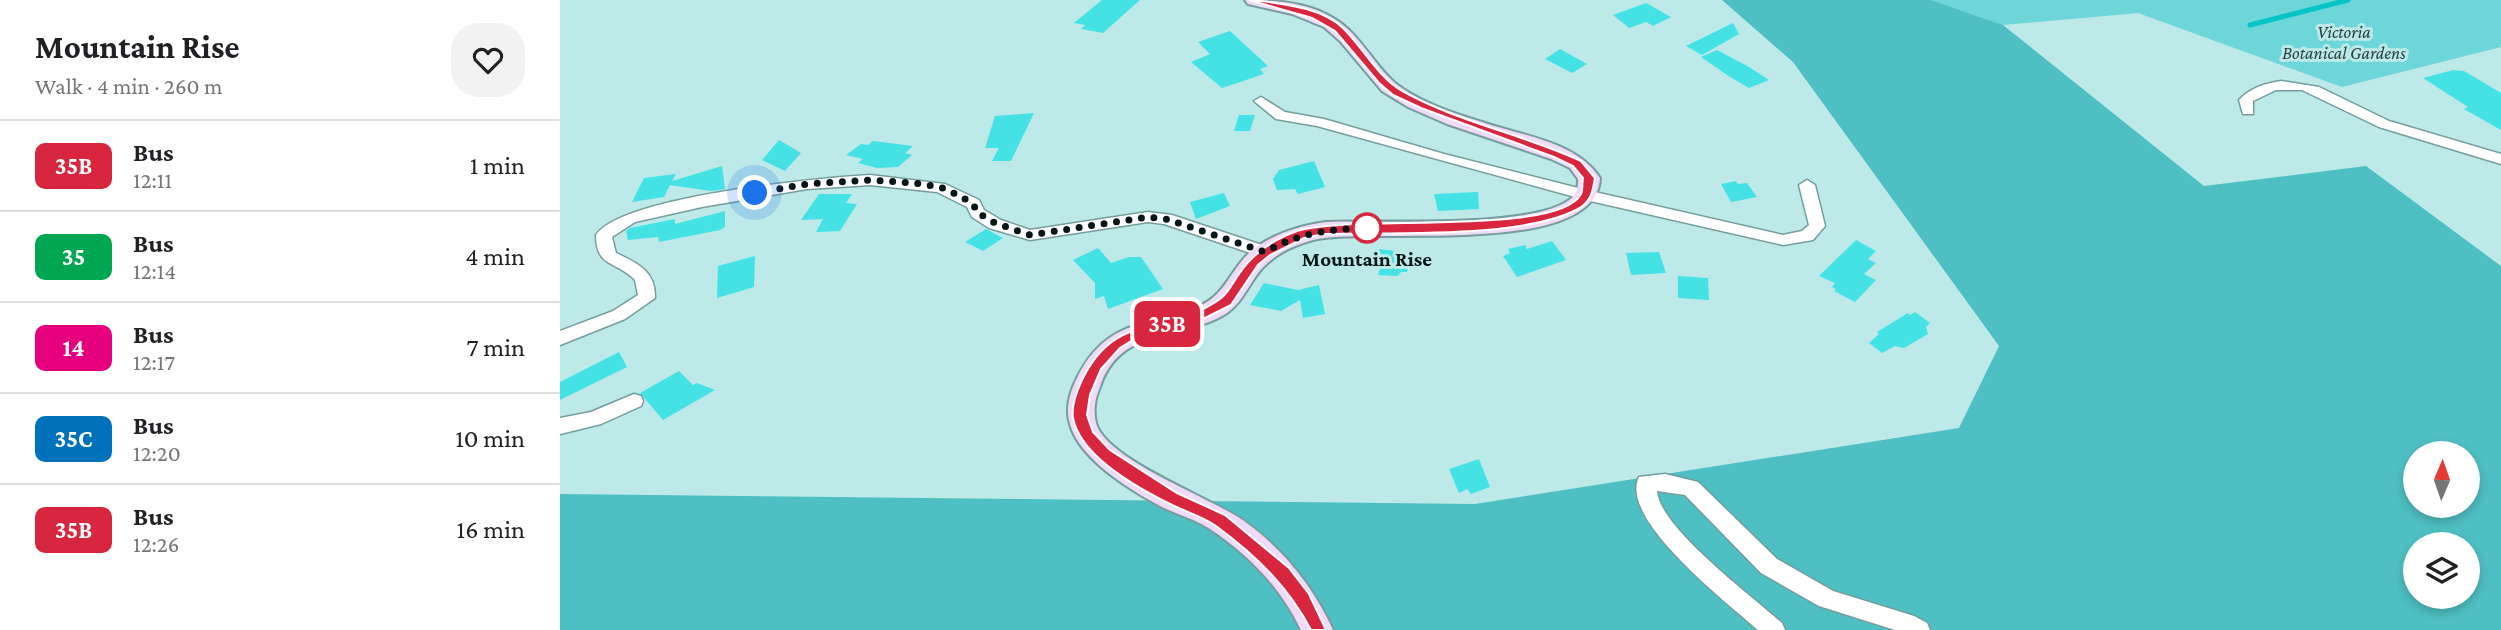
<!DOCTYPE html>
<html lang="en">
<head>
<meta charset="utf-8">
<style>
  :root { --surface:#fff; --page:#f2f2f2; --text:#202124; --muted:#757577; --line:#e0e0e0 }
  body { margin:0; font-family:"Crimson Pro",serif; background:var(--page); color:var(--text); height:100vh; display:flex; flex-direction:column; font-size:26px; white-space:nowrap }
  * { box-sizing:border-box; margin:0 }
  p { font-size:23px; color:var(--muted) }
  .icon { flex:none; width:38px; height:38px; fill:none; stroke:currentColor; stroke-width:2; stroke-linecap:round; stroke-linejoin:round }
  .map { position:relative; flex:1; overflow:hidden }
  .sheet { display:flex; flex-direction:column; background:var(--surface); width:560px }
  .sheet>* { flex:none }
  .badge { padding:0 14px; border-radius:10px; font-size:24px; line-height:46px }
  .needle { width:46px; rotate:2deg }
  .fabs { position:absolute; left:1843px; top:441px; display:grid; gap:14px }
  .fabs a { display:grid; place-items:center; width:77px; height:77px; border-radius:50%; background:var(--surface); box-shadow:0 4px 10px #0003; font-size:35px }
  .you { position:absolute; width:35px; height:35px; margin:-18px; border:5px solid #fff; border-radius:50%; background:#1a73e8; box-shadow:0 0 0 10px #1a73e833 }
  .map>.badge { position:absolute; translate:-50% -50%; box-shadow:0 0 0 4px #fff }
  .round { display:grid; place-items:center; flex:none; width:74px; height:74px; border-radius:28px; background:var(--page) }
  .headline { display:flex; align-items:center; justify-content:space-between; height:119px; padding:0 35px }
  h1 { font-size:33px; font-weight:700; line-height:52px }
  ul { padding:0; list-style:none }
  li { display:flex; align-items:center; gap:21px; height:91px; padding:0 35px; border-top:2px solid var(--line) }
  li div { flex:1 }
  li b { display:block; font-size:26px }
  li em { font-style:normal }
  li .badge { min-width:77px; font-weight:700; text-align:center }
  main { display:flex; flex:1; min-height:0 }
  .map>svg:first-child { display:block }
  .green { fill:#6cd6d8 }
  .forest { fill:#4ebfc2; fill-rule:evenodd }
  .lines { fill:none; stroke-linecap:round; stroke-linejoin:round }
  .stream { stroke:#03c5c8; stroke-width:5 }
  .building { fill:#44e1e5 }
  .minor-casing { stroke:#759d9e; stroke-width:3 }
  .secondary-casing { stroke:#759d9e; stroke-width:4 }
  .minor { fill:#fff; fill-rule:evenodd }
  .secondary { fill:#f0daf6; fill-rule:evenodd }
  .line { fill:#d7263d; stroke:#fff; stroke-width:2 }
  .walk { stroke:#061515; stroke-width:7; stroke-dasharray:0 12.6 }
  .stop-dot { fill:#fff; stroke:#d7263d; stroke-width:3.5 }
  .labels { text-anchor:middle; stroke-width:6; stroke-linejoin:round; paint-order:stroke }
  .far-park-label { font-size:18px; font-style:italic; fill:#274141; stroke:#bee9e9 }
  .stop-label { font-size:21px; font-weight:bold; fill:#061515; stroke:#bee9e9 }
</style>
</head>
<body>
<main>
<section class="sheet">
<div class="headline"><div><h1>Mountain Rise</h1><p>Walk · 4 min · 260 m</p></div><a class="round"><svg class="icon" aria-label="heart" viewBox="0 0 24 24"><path d="M12 20l-8-8c-3-5 5-10 8-4 3-6 11-1 8 4z"/></svg></a></div>
<ul>
<li><span class="badge" style="background:#d7263d;color:#fff">35B</span><div><b>Bus</b><p>12:11</p></div><em>1 min</em></li>
<li><span class="badge" style="background:#00a651;color:#fff">35</span><div><b>Bus</b><p>12:14</p></div><em>4 min</em></li>
<li><span class="badge" style="background:#e6007e;color:#fff">14</span><div><b>Bus</b><p>12:17</p></div><em>7 min</em></li>
<li><span class="badge" style="background:#0072bc;color:#fff">35C</span><div><b>Bus</b><p>12:20</p></div><em>10 min</em></li>
<li><span class="badge" style="background:#d7263d;color:#fff">35B</span><div><b>Bus</b><p>12:26</p></div><em>16 min</em></li>
</ul>
</section>
<div class="map">
<svg width="1941" height="630" viewBox="0 0 1941 630">
  <rect width="100%" height="100%" fill="#bee9e9"/>
  <path class="green" d="M1371 0H1941V47L1782 87 1578 13 1443 25Z"/>
  <path class="forest" d="M1162 0H1371L1443 25 1644 186 1806 166 1941 266V630H0V494L915 504 1399 428 1439 346 1233 62ZM1855 453H1908V506H1855ZM1855 544H1908V597H1855Z"/>
  <g class="lines">
    <path class="stream" d="M1690 25 1788 0"/>
  </g>
  <path class="building" d="M542 0H580L543 33 521 29 525 25 514 23Z
    M1086 3 1111 17 1093 26 1086 22 1069 28 1053 15Z
    M1173 23 1179 34 1142 55 1126 46Z
    M670 31 708 66 700 69 704 74 662 88 631 62 650 54 638 42Z
    M1000 49 1027 64 1012 73 985 59Z
    M1157 50 1189 67 1209 80 1189 88 1170 77 1141 57Z
    M1893 70 1904 71 1941 93V130L1904 109 1908 107 1863 78Z
    M474 113 451 161H432L439 148H425L435 116Z
    M679 115H695L690 131H674Z
    M219 140 241 153 225 171 202 160Z
    M313 141 353 146 345 153 352 155 338 167 317 168 298 163 303 159 286 155 301 144 308 145Z
    M754 161 765 187 738 194 735 189 717 190 713 179 719 170Z
    M162 166 165 189 151 191 110 185 104 197 72 202 84 178 116 174 112 181Z
    M1176 181 1178 184 1187 183 1197 197 1171 202 1161 184Z
    M918 192 919 209 878 211 874 194Z
    M664 193 670 206 636 219 630 202Z
    M259 194H292L286 203 297 204 280 231 256 232 263 219 241 220Z
    M165 211V227L160 230 99 242 98 237 68 240 66 231 70 228 115 219V224Z
    M426 229 443 238 423 251 405 242Z
    M1296 240 1316 251 1308 259 1316 263 1304 274 1316 280 1295 302 1274 291 1276 289 1272 287 1275 283 1259 276Z
    M992 241 1006 260 957 277 943 256 950 253 948 249 965 245 967 249Z
    M538 248 551 263 569 257H581L603 289 548 309 544 296 535 299V283L513 260Z
    M819 249 851 253 847 272H841L838 276 818 275 820 269 812 268Z
    M1099 252 1106 273 1071 275 1066 253Z
    M195 256 194 287 157 298 158 266Z
    M1118 276 1148 278 1149 300 1118 298Z
    M704 283 738 290 759 285 765 314 743 318 740 300 721 311 690 305Z
    M1355 312 1370 323 1366 327 1368 334 1344 348 1335 346 1322 353 1309 343 1319 334 1317 332 1348 313 1350 315Z
    M59 352 67 367 0 400V382Z
    M119 371 133 385 137 383 155 390 103 420 80 393Z
    M919 459 930 487 911 494 907 489 899 493 889 469Z"/>
  <g class="lines">
    <g class="minor-casing">
      <path id="minor" d="M1721 81 1759 87 1829 121 1941 154V164L1819 127 1742 90H1716L1693 101V114H1683L1679 100C1690 88 1706 83 1721 81Z
        M701 97 725 112 764 119 884 154 1026 190 1223 235 1242 231 1249 225 1239 185 1247 180 1255 185 1265 226 1253 240 1223 245 1026 200 757 126 716 119 694 101Z
        M310 175 385 184 419 200 424 210 441 220 470 230 588 212 612 215 711 248 713 252 705 258 604 224 588 222 470 240 429 228 412 217 407 207 377 192 310 185 247 189 142 207 75 222 52 237 56 253C77 263 96 271 95 298L65 319 0 345V331L53 311 78 295 75 280C57 261 36 268 36 235 63 196 259 178 310 175Z
        M74 394 81 396 83 401 81 406 41 424 0 434V418L31 412Z
        M1105 474 1138 482 1217 559 1273 591 1354 616 1367 623 1370 630H1335L1259 606 1201 573 1125 495 1097 491C1099 527 1193 597 1222 623L1225 630H1198C1169 604 1058 519 1079 477Z"/>
    </g>
    <g class="secondary-casing">
      <path id="secondary" d="M685 0C724 0 765 4 793 34 808 50 819 69 835 83 859 102 893 113 922 122 962 136 1016 141 1040 178 1037 260 807 226 753 240 731 246 709 257 696 276 687 289 680 304 667 313 624 341 560 325 540 387 535 398 533 410 536 423 546 460 652 498 684 521 723 549 753 586 773 630H741C722 589 688 554 650 529 635 519 618 515 602 507 572 491 519 459 510 424 505 409 510 392 517 378 546 319 586 327 639 306 662 297 669 275 685 257 704 237 739 225 766 222 811 219 990 231 1015 194 1018 190 1018 184 1018 179L1010 168 991 159 887 124 848 107 822 91 780 41 764 27 732 14 688 4Z"/>
    </g>
    <use href="#minor" class="minor"/>
    <use href="#secondary" class="secondary"/>
  </g>
  <path class="line" d="M689 0H694C722 4 762 7 784 29 803 48 818 77 842 91 895 121 965 135 1021 161L1035 178C1033 191 1031 202 1018 209 962 239 830 232 764 234L744 238 710 255 698 265 671 305 645 318 573 340 560 348 541 369 530 395 527 415 533 432 550 450 617 493 665 515 729 568 749 594 766 630H751C729 588 698 557 656 526 642 516 623 511 608 503 576 487 520 455 513 418 511 406 516 393 521 382 555 309 607 337 660 299 668 294 673 282 679 274 693 253 712 240 737 231 786 214 998 237 1021 194 1023 190 1022 182 1023 178L1013 166 994 157 861 108 833 95 819 83 775 31 752 18Z"/>
  <g class="lines">
    <path class="walk" d="M195 193 247 184 310 180 354 183 380 187 400 196 413 204 418 213 435 223 470 235 588 217 606 219 705 252C743 231 771 229 814 228H807"/>
  </g>
  <circle class="stop-dot" cx="807" cy="228" r="14"/>
  <g class="labels">
    <g class="far-park-label">
      <text x="1784" y="38">Victoria<tspan x="1784" dy="21">Botanical Gardens</tspan></text>
    </g>
    <g class="stop-label">
      <text x="807" y="266">Mountain Rise</text>
    </g>
  </g>
</svg>
<div class="fabs">
<a><svg class="needle" viewBox="-14 -14 28 28"><path d="M0-13l5 13h-10z" fill="#e53935"/><path d="M0 13l5-13h-10z" fill="#757577"/></svg></a>
<a><svg class="icon" aria-label="layers" viewBox="0 0 24 24"><path d="M12 4l9 5-9 5-9-5zM3 14l9 5 9-5"/></svg></a>
</div>
<div class="you" style="left:195px;top:193px"></div>
<b class="badge" style="left:607px;top:324px;background:#d7263d;color:#fff">35B</b>
</div>
</main>
</body>
</html>
